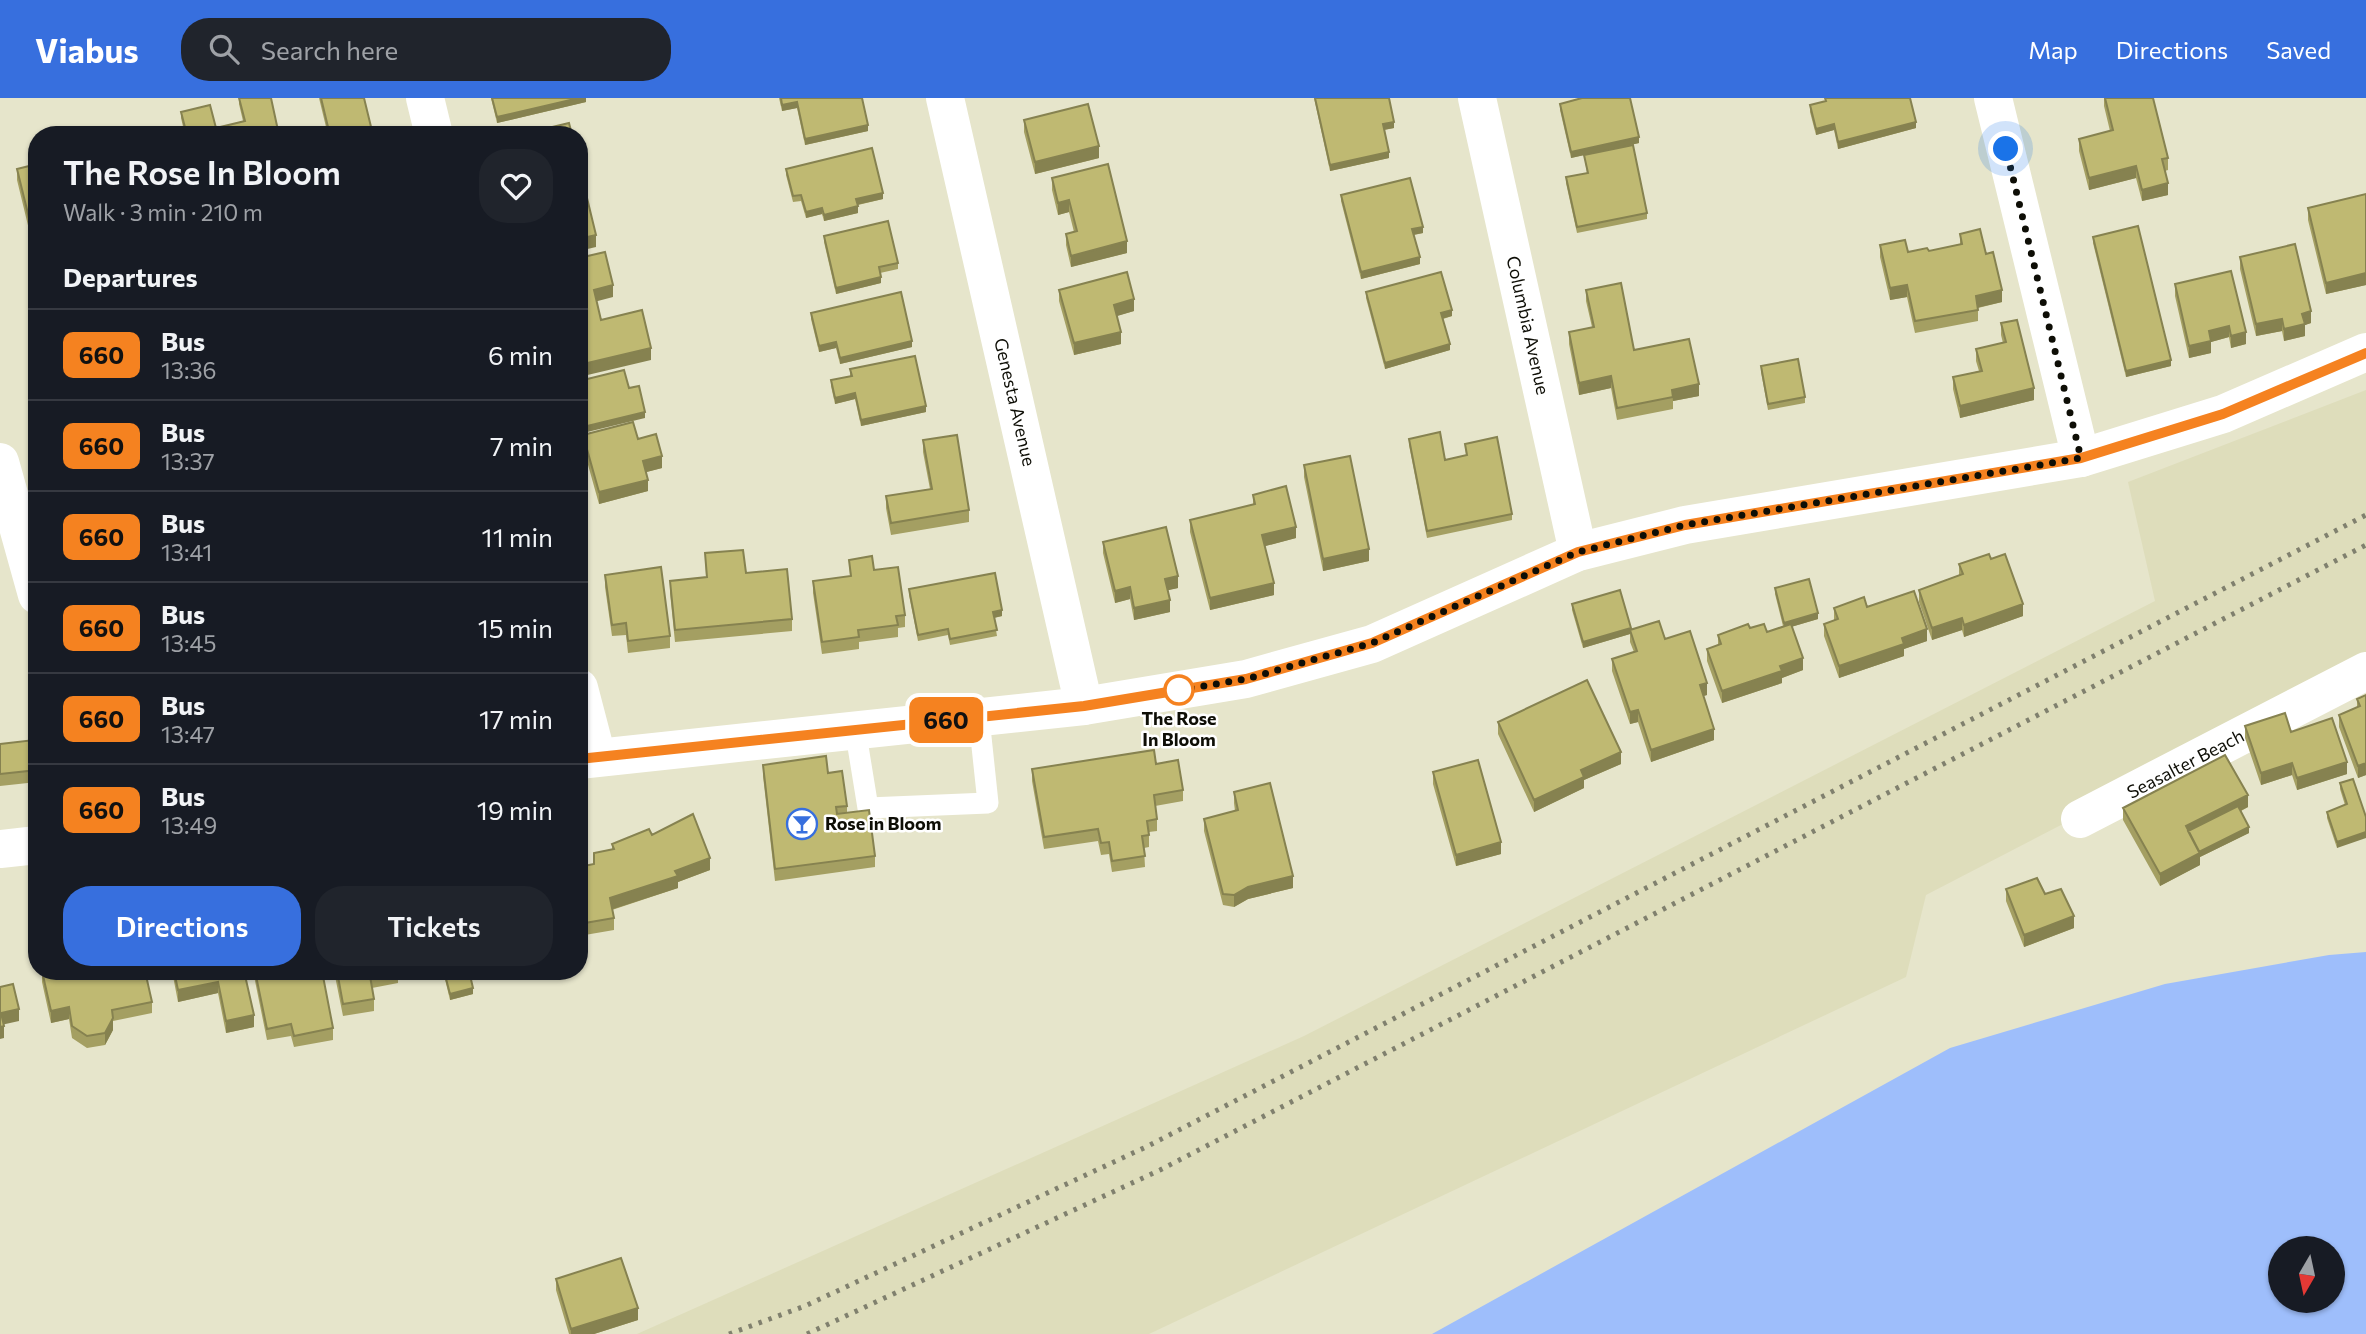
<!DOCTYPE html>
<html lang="en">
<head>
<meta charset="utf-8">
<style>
  :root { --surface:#171b24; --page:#20242c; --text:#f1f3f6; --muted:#9ea1a6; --line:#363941; --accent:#376fde }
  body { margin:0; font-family:Commissioner,sans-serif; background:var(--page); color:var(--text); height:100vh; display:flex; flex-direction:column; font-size:26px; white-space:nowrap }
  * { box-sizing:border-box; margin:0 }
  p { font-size:23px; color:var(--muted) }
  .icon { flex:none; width:38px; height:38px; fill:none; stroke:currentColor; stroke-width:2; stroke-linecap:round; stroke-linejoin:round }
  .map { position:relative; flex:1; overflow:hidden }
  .side { position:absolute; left:28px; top:28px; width:560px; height:854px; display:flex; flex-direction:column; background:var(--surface); border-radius:28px; box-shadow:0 2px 5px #0004 }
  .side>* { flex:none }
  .badge { padding:0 14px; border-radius:10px; font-size:24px; line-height:46px }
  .needle { width:46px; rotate:189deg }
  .buttons { position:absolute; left:2268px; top:1138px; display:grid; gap:14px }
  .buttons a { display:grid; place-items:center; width:77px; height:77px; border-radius:50%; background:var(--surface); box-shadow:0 2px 5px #0004; font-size:35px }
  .you { position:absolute; width:35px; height:35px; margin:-18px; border:5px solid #fff; border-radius:50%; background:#1a73e8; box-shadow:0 0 0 10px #1a73e833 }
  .map>.badge { position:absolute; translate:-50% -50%; box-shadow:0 0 0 4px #fff }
  h2 { padding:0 35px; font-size:26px; line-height:63px }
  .round { display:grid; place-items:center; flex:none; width:74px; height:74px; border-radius:28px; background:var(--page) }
  .head { display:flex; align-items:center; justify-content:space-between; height:119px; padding:0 35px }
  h1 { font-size:33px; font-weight:600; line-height:52px }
  .cta { display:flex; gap:14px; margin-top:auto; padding:14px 35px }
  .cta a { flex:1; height:80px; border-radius:28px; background:var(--accent); color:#fff; font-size:28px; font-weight:600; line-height:80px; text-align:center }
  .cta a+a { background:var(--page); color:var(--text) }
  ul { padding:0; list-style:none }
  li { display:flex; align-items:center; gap:21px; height:91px; padding:0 35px; border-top:2px solid var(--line) }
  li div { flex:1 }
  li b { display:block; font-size:26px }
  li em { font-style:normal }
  li .badge { min-width:77px; font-weight:700; text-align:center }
  header { display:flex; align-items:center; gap:42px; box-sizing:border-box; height:98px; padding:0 35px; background:var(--accent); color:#fff }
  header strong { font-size:33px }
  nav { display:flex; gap:38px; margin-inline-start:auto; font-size:24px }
  .search { width:490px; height:63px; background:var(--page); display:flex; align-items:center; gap:18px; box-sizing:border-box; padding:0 24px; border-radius:28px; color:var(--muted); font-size:26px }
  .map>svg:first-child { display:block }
  .built { fill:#deddbb }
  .water { fill:#9ebefb; fill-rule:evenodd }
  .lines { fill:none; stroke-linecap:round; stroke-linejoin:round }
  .lane { stroke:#fff; stroke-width:21 }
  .street { stroke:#fff; stroke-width:38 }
  .secondary { stroke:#fff; stroke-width:38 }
  .rail { stroke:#80806e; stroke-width:5; stroke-dasharray:3.5 7; stroke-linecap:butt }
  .wall { fill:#a49f62 }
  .shaded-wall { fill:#868250 }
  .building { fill:#bfb972; stroke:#868250; stroke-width:2 }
  .line-casing { stroke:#fff; stroke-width:16 }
  .line { stroke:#f58220; stroke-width:10 }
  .walk { stroke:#0e0e06; stroke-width:7; stroke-dasharray:0 12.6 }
  .stop-dot { fill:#fff; stroke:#f58220; stroke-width:3.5 }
  .labels { text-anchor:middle; stroke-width:5; stroke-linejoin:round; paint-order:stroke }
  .street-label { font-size:18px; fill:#0e0e06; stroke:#fff }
  .stop-label { font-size:18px; font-weight:bold; fill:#0e0e06; stroke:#fff }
  .poi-label { font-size:18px; font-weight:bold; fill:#0e0e06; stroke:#fff; text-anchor:start }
</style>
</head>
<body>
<header>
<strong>Viabus</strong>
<div class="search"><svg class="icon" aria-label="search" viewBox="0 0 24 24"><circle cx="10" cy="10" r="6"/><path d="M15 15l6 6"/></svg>Search here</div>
<nav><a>Map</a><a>Directions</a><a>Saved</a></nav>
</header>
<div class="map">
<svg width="2366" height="1236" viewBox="0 0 2366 1236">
  <rect width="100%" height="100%" fill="#e6e5cb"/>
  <path class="built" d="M2366 292V569L1926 797 1906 879 1149 1236H637L1304 938 2155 503 2128 384Z"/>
  <path class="water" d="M2366 854V1236H1432L1950 950 2165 886 2329 857ZM2280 1150H2333V1202H2280Z"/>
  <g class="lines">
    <path class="lane" d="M855 630 868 710 988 705 979 620"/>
    <g class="street">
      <path d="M425 0 434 37"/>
      <path id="s1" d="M945 0 1084 608"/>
      <path id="s2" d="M1477 0 1578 454"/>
      <path d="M1993 0 2081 360"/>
      <path d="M0 364 37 497"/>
      <path d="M579 590 597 659"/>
      <path id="s3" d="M2080 721 2366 573"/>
    </g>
    <path class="secondary" d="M579 662 1084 608 1246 581 1372 546 1578 454 1685 427 2081 360 2223 316 2366 254
      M0 751 37 747"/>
    <path class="rail" d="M729 1236 805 1208 1148 1048 2366 417
      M807 1236 1160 1072 2366 447"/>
  </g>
  <path class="wall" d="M239 0 279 37H185L181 20V14L216 30 243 23 239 6Z
    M319 0H364L326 29Z
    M491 0H586V4L497 25Z
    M779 0H862L868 33 805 47 797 10 782 13Z
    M1314 0H1389L1394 30 1384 32 1389 60 1330 73Z
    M1580 0H1630L1639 45 1588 57 1647 115V121L1577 135 1566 85V79L1587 75 1584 57 1571 60 1560 12V6Z
    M1825 0 1916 30 1838 51 1834 32 1816 37 1810 14V7L1825 4Z
    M2104 0H2153L2168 60V72L2165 73 2168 97 2142 103 2136 80 2089 92 2079 53V41L2110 33 2104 8Z
    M1024 22 1099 60 1035 76 1024 34Z
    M37 66V143L32 144 17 82V71Z
    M786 71 883 101 858 107V115L824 123 822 116 806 120 801 103 793 104 786 77Z
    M1052 80 1127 155 1071 169 1066 147V136L1074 134 1069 114 1058 117 1052 92Z
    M2366 96V187L2326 196 2308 122V110Z
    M1341 97 1423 135 1414 137 1420 166 1361 181 1341 103Z
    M1960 136 1986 156 2002 204 1978 210V223L1915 235 1907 199 1890 202 1880 159V147L1908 154 1929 153 1960 146Z
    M824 138 898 165V171L880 175 881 185 836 196 824 144Z
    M2093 139 2171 268 2126 279 2093 145Z
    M2240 159 2311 225 2305 227V238L2284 243 2282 233 2256 238 2240 171Z
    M2231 173 2246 246 2231 250 2229 239 2211 244V255L2189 260 2175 198V186Z
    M1059 192 1134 213 1116 218 1121 246 1074 257 1059 203Z
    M1586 192 1634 252 1699 298 1673 303V311L1617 322 1611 290 1579 297 1569 246V234L1592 229 1586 203Z
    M1366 194 1452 218 1443 221 1450 252 1385 271 1366 200Z
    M811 215 912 249 840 266 836 250 819 254 811 221Z
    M2001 225 2034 302 1960 320 1953 291V279L1979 273 1976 263V251L2003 245 2001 237Z
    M1761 268 1805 299V305L1768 312 1761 274Z
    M850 271 926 314 861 328 855 301 835 306 831 288V282L850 278Z
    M583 337 638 341 662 370 646 374 648 393 599 406 583 349Z
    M1409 341 1445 362 1466 357 1465 346 1512 416V422L1427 440 1409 347Z
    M923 342 969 412V424L891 437 886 410V398L930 391 923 354Z
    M1304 367 1369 463 1323 473 1304 379Z
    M1253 397 1296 440 1265 448 1274 497 1210 512 1190 434V422L1253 407Z
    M1103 444 1178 490 1167 492 1170 514 1134 522 1130 501 1115 505 1103 455Z
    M705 455 746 475 792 521V533L675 544 670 495V483L706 479Z
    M1991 461 2023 518 1964 539 1962 532 1932 542 1919 504V492L1959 477V466Z
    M849 462 874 472 905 517V529L898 530V539L859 544V551L822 556 813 495V483L850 478Z
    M605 477 670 538V550L628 555 626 537 612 538 605 489Z
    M1775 490 1818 521 1791 529 1803 572 1782 580V585L1722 605 1707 563V551L1718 547V537L1750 530 1767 534 1783 528 1775 496Z
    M909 491 1002 518 994 520 997 538 950 547 948 537 918 543 909 497Z
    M1572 506 1631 531 1665 541 1707 597 1703 598 1714 642 1651 664 1638 624 1630 626 1612 573V561L1634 554 1630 544V536L1583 550 1572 512Z
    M1867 509 1927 543 1904 551V558L1839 580 1824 538V526L1834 522V510Z
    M2366 597V677L2358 680 2339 629V617L2357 609V601Z
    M1498 624 1621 666 1584 682V690L1534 714 1498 636Z
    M2245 628 2291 634 2347 676 2297 692 2292 677 2261 687 2245 640Z
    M0 646 37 669V684L0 688Z
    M1156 666 1183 692V703L1155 708 1157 721V733L1149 734V749L1144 750 1145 769 1112 774 1109 756 1101 757 1098 743 1044 751 1032 683V671Z
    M763 667 828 675 847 708V715L875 758V769L775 783 763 678Z
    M1433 674 1501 756 1456 768 1433 686Z
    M2340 685 2366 719 2337 750 2327 720V714L2345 707 2340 691Z
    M1234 694 1293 790 1248 801 1234 809 1223 807 1204 733V721L1235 713 1234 705Z
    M2248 709 2241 713 2249 735 2200 759V767L2160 788 2123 722V710Z
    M652 737 710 772 678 784V790L612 812 614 820V832L579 838V769L594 766 612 752V746Z
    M2006 791 2045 796 2074 830 2024 849 2006 803Z
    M42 873 152 904V915L113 923V932L105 947 87 950 72 940 69 921 51 925 42 884Z
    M172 873H244L254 929 226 935 218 895 178 904Z
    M253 873H322L333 930V942L294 949 291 938 267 942Z
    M334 873H398V885L372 890 374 901V913L343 918Z
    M443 873H469L473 896 450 902Z
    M556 1181 638 1222 594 1236H569L556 1192Z"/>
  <path class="shaded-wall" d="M579 0H586V4L497 25V19Z
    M797 4V10L782 13V7Z
    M1394 24V30L1383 32V26Z
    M1916 24V30L1838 51V44Z
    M1834 26V32L1816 37V31Z
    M868 27V33L805 47V41Z
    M1639 39V45L1571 60V54Z
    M1099 48V60L1035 76V64Z
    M1389 54V60L1330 73V67Z
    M2136 68V80L2089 92V80Z
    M2168 85V97L2142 103V92Z
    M883 95V101L856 107V101Z
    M1069 102V114L1058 117V105Z
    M858 108V115L824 123V117Z
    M822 110V116L806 120V114Z
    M1423 129V135L1412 137V131Z
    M37 131V143L32 144V132Z
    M596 137V149L579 153V141Z
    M1127 143V155L1071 169V158Z
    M1420 159V166L1361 181V174Z
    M2366 175V187L2326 196V185Z
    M881 179V185L836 196V190Z
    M613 187V199L594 204V192Z
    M1907 187V199L1890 202V190Z
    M2002 192V204L1976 210V198Z
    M1134 201V213L1114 219V207Z
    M1452 212V218L1441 221V215Z
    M2311 213V225L2305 227V238L2284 243V231L2302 216Z
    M2282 221V233L2256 238V226Z
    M2229 228V239L2211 244V255L2189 260V248L2209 233Z
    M1121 234V246L1074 257V245Z
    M2246 234V246L2231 250V238Z
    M912 243V249L840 266V260Z
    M836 244V250L819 254V248Z
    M1450 246V252L1385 271V265Z
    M651 250V262L579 279V267Z
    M2171 262V268L2126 279V273Z
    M1611 278V290L1579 297V285Z
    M1699 286V298L1673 303 1672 292Z
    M2034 290V302L1960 320V308Z
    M855 295V301L835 306V300Z
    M926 308V314L861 328V322Z
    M645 314V320L579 336V330Z
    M662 358V370L643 375V363Z
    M648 382V393L599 406V394Z
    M1296 429V440L1262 449V437Z
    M1369 451V463L1323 473V461Z
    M1178 478V490L1165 493V481Z
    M1274 485V497L1210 512V500Z
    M1130 489V501L1115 505V493Z
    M1170 502V514L1134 522V510Z
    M2023 506V518L1964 539V527Z
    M1002 512V518L993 520V514Z
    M1818 515V521L1784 531V525Z
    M1962 520V532L1932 542V530Z
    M1631 530 1630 536 1583 550V544Z
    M1927 531V543L1904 551V558L1839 580V568L1902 540Z
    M1803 560V572L1782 580V585L1722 605V593L1780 568Z
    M1707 585V597L1700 599V587Z
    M1638 612V624L1630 626V614Z
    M1714 631V642L1651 664V652Z
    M1621 654V666L1584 682V690L1534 714V702L1581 672Z
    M2347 664V676L2297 692V680Z
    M2292 665V677L2261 687V675Z
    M2366 665V677L2358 680V668Z
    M2248 697V709L2188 739 2186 728Z
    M2249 729V735L2200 759V767L2160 788V776L2197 755Z
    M2366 734V740L2337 750V744Z
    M1501 744V756L1456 768V757Z
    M710 760V772L678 784V790L610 812V800L675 773Z
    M1293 778V790L1248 801 1234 809V797L1248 789Z
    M2074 818V830L2024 849V837Z
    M218 884V895L178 904V892Z
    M473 890V896L450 902V896Z
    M69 909V921L51 925V913Z
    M19 911V923L1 927V915Z
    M254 917V929L226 935V923Z
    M113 920V932L105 947V935Z
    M4 928V940L0 941V929Z
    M638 1210V1222L594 1236H571V1231Z"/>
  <path class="building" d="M239 0H271L279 37H187L181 14 210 7 216 30 245 23Z
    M321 0H364L373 37H294L328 29Z
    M492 0H579L497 19Z
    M781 0H862L868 27 805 41 797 4 782 7Z
    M1315 0H1389L1394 24 1383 26 1389 54 1330 67Z
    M1582 0H1630L1639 39 1571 54 1560 6Z
    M1825 0H1910L1916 24 1838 44 1834 26 1816 31 1810 7 1826 3Z
    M2105 0H2153L2168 60 2162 61 2168 85 2142 92 2136 68 2089 80 2079 41 2113 32Z
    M1088 6 1099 48 1035 64 1024 22Z
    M569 25 572 37H519Z
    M1633 47 1647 115 1577 129 1566 79 1588 75 1584 57Z
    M872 50 883 95 856 101 858 108 824 117 822 110 806 114 801 97 793 98 786 71Z
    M37 66V131L32 132 17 71Z
    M1108 66 1127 143 1071 158 1066 136 1077 133 1069 102 1058 105 1052 80Z
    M1410 80 1423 129 1412 131 1420 159 1361 174 1341 97Z
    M2366 96V175L2326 185 2308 110Z
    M587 100 596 137 579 141V102Z
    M888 123 898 165 879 169 881 179 836 190 824 138Z
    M2138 128 2171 262 2126 273 2093 139Z
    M1980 131 1986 156 1993 154 2002 192 1976 198 1978 212 1915 223 1907 187 1890 190 1880 147 1905 142 1908 154 1927 150 1929 153 1962 146 1960 136Z
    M2295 146 2311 213 2302 216 2305 226 2284 231 2282 221 2256 226 2240 159Z
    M605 154 613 187 594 192 601 222 642 212 651 250 579 267V160Z
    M2231 173 2246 234 2231 238 2229 228 2209 233 2211 243 2189 248 2175 186Z
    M1127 174 1134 201 1114 207 1121 234 1074 245 1059 192Z
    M1441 174 1452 212 1441 215 1450 246 1385 265 1366 194Z
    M1621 185 1634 252 1689 241 1699 286 1672 292 1673 299 1617 310 1611 278 1579 285 1569 234 1594 229 1586 192Z
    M901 194 912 243 840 260 836 244 819 248 811 215Z
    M2017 222 2034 290 1960 308 1953 279 1982 273 1976 251 2006 244 2001 225Z
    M915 258 926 308 861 322 855 295 835 300 831 282 852 278 850 271Z
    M1798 261 1805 299 1768 306 1761 268Z
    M624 272 629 290 639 288 645 314 579 330V283Z
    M633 324 638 341 656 336 662 358 643 363 648 382 599 394 583 337Z
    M1440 334 1445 362 1467 357 1465 346 1497 339 1512 416 1427 433 1409 341Z
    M957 337 969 412 891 425 886 398 932 391 923 342Z
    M1350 358 1369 451 1323 461 1304 367Z
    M1286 388 1296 429 1262 437 1274 485 1210 500 1190 422 1255 406 1253 397Z
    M1166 429 1178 478 1165 481 1170 502 1134 510 1130 489 1115 493 1103 444Z
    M743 452 746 475 787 471 792 521 675 532 670 483 707 479 705 455Z
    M1989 456 1991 461 2005 456 2023 506 1964 527 1962 520 1932 530 1919 492 1963 476 1959 466Z
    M872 458 874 472 898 469 905 517 896 518 898 527 858 532 859 539 822 544 813 483 851 478 849 462Z
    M661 469 670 538 628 543 626 525 612 527 605 477Z
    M995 475 1002 512 993 514 997 532 950 541 948 531 918 537 909 491Z
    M1809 481 1818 515 1784 525 1775 490Z
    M1620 492 1631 530 1583 544 1572 506Z
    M1914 493 1927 531 1902 540 1904 546 1839 568 1824 526 1838 521 1834 510 1864 499 1867 509Z
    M1659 523 1665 541 1690 533 1707 585 1700 587 1714 631 1651 652 1638 612 1630 614 1612 561 1637 553 1630 532Z
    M1748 526 1750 530 1764 526 1767 534 1791 526 1803 560 1780 568 1782 573 1722 593 1707 551 1721 546 1718 537Z
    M1587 582 1621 654 1581 672 1584 679 1534 702 1498 624Z
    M2366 597V665L2358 668 2339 617 2360 608 2357 601Z
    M2285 615 2291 634 2332 620 2347 664 2297 680 2292 665 2261 675 2245 628Z
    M34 642 37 672 0 676V646Z
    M1154 652 1156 666 1178 662 1183 692 1154 697 1157 721 1147 723 1149 737 1142 738 1145 758 1112 763 1109 744 1101 745 1098 731 1044 739 1032 671Z
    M2225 657 2248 697 2186 728 2200 755 2160 776 2123 710Z
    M826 658 828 675 842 673 847 708 836 709 837 716 869 712 875 758 775 771 763 667Z
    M1478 662 1501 744 1456 757 1433 674Z
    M2353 681 2366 719V734L2337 744 2327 714 2347 706 2340 685Z
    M1270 685 1293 778 1248 789 1234 797 1223 796 1204 721 1238 712 1234 694Z
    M2238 708 2249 729 2199 754 2188 733Z
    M693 716 710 760 675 773 678 778 610 800 614 820 579 826V769L594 766V755L614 751 612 746 649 731 652 737Z
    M2037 780 2045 796 2061 791 2074 818 2024 837 2006 791Z
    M42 873H145L152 904 112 912 113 920 105 935 87 938 72 928 69 909 51 913Z
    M174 873H244L254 917 226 923 218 884 178 892Z
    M255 873H322L333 930 294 938 291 926 267 931Z
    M337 873H398L370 878 374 901 343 906Z
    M444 873H469L473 890 450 896Z
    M13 886 19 911 1 915 4 928 0 929V889Z
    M621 1160 638 1210 571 1231 556 1181Z"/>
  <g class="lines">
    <g class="line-casing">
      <path id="line" d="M579 661 1084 608 1246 581 1372 545 1578 454 1685 427 2081 360 2223 316 2366 255"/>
    </g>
    <use href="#line" class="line"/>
    <path class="walk" d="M1179 592 1246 581 1372 545 1578 454 1685 427 2081 360 2006 51"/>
  </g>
  <defs>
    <g id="bar-ring" transform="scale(1.575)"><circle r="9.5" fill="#fff" stroke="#376fde" stroke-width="1.5"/><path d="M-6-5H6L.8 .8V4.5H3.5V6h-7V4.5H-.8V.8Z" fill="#376fde"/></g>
  </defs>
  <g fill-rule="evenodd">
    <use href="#bar-ring" x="802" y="726"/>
  </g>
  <circle class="stop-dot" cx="1179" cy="592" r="14"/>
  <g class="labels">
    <g class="street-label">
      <text dy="6" stroke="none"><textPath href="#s2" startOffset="233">Columbia Avenue</textPath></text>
      <text dy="6" stroke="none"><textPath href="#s1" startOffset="312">Genesta Avenue</textPath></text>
      <text dy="6" stroke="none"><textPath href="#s3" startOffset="119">Seasalter Beach</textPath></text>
    </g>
    <g class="stop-label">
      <text x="1179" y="627">The Rose<tspan x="1179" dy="21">In Bloom</tspan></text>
    </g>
    <g class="poi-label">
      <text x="825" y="732">Rose in Bloom</text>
    </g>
  </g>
</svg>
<div class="buttons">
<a><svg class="needle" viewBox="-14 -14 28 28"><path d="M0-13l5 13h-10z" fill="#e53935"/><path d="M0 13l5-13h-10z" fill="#9ea1a6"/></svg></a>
</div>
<div class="you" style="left:2006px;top:51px"></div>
<b class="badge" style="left:946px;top:622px;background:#f58220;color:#111">660</b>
<section class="side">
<div class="head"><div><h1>The Rose In Bloom</h1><p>Walk · 3 min · 210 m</p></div><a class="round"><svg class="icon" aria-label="heart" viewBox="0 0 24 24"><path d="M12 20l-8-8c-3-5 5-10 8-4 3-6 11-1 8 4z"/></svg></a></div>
<h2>Departures</h2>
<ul>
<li><span class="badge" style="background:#f58220;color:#111">660</span><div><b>Bus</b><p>13:36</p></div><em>6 min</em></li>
<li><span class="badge" style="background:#f58220;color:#111">660</span><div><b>Bus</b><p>13:37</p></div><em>7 min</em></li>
<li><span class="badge" style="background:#f58220;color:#111">660</span><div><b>Bus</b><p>13:41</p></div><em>11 min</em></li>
<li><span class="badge" style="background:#f58220;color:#111">660</span><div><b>Bus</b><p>13:45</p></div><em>15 min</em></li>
<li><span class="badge" style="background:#f58220;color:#111">660</span><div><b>Bus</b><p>13:47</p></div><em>17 min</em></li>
<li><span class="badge" style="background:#f58220;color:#111">660</span><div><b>Bus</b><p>13:49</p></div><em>19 min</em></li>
</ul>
<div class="cta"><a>Directions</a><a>Tickets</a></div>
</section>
</div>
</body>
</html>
